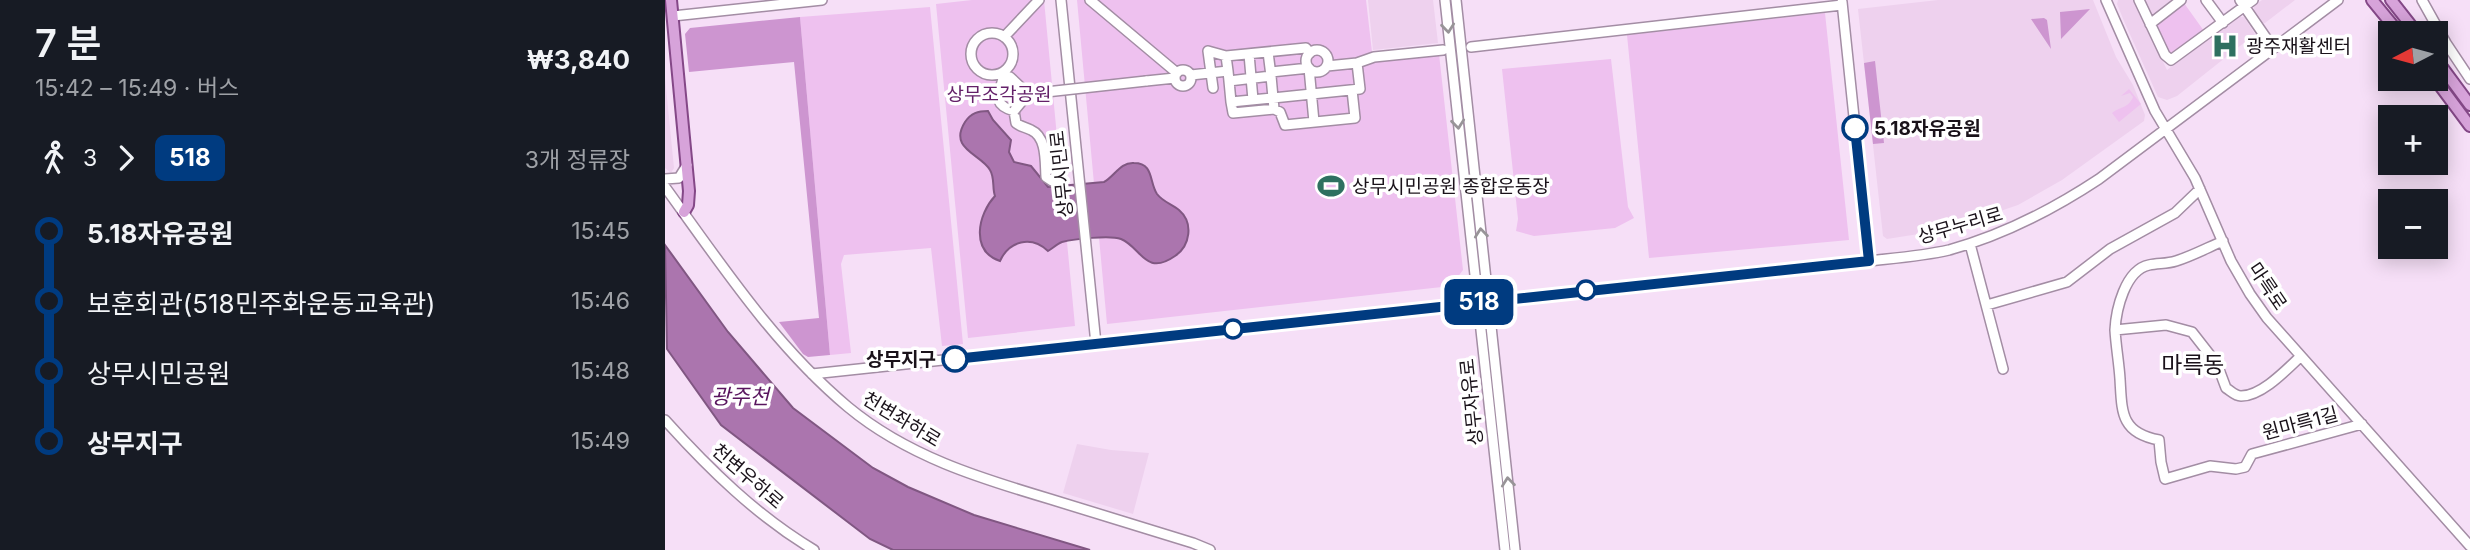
<!DOCTYPE html>
<html lang="ko">
<head>
<meta charset="utf-8">
<style>
  :root { --surface:#171b24; --page:#20242c; --text:#f1f3f6; --muted:#9ea1a6 }
  body { margin:0; font-family:Inter,"Noto Sans KR",sans-serif; background:var(--page); color:var(--text); height:100vh; display:flex; flex-direction:column; font-size:26px; white-space:nowrap }
  * { box-sizing:border-box; margin:0 }
  p { font-size:23px; color:var(--muted) }
  .icon { flex:none; width:38px; height:38px; fill:none; stroke:currentColor; stroke-width:2; stroke-linecap:round; stroke-linejoin:round }
  .map { position:relative; flex:1; overflow:hidden }
  .side { display:flex; flex-direction:column; background:var(--surface); width:665px }
  .side>* { flex:none }
  .badge { padding:0 14px; border-radius:10px; font-size:24px; line-height:46px }
  .needle { width:46px; rotate:264deg }
  .controls { position:absolute; left:1713px; top:21px; display:grid; gap:14px }
  .controls a { display:grid; place-items:center; width:70px; height:70px; border-radius:0px; background:var(--surface); box-shadow:0 4px 18px #0003; font-size:35px }
  .map>.badge { position:absolute; translate:-50% -50%; box-shadow:0 0 0 4px #fff }
  .legs { display:flex; align-items:center; gap:10px; height:77px; padding:0 35px; font-size:23px }
  .legs p { margin-inline-start:auto }
  .head { display:flex; align-items:center; justify-content:space-between; height:119px; padding:0 35px }
  h1 { font-size:38px; font-weight:600; line-height:52px }
  ul { padding:0 35px; list-style:none }
  li { display:flex; align-items:center; gap:24px; height:70px; font-size:26px }
  li i { display:grid; place-items:center; width:10px; height:100%; margin:0 9px; background:currentColor }
  li i::after { content:''; width:18px; height:18px; margin:-9px; border:5px solid; border-radius:50%; background:var(--surface) }
  li p { margin-inline-start:auto }
  li:first-child i { background:linear-gradient(#0000 50%,currentColor 0) }
  li:last-child i { background:linear-gradient(currentColor 50%,#0000 0) }
  main { display:flex; flex:1; min-height:0 }
  .map>svg:first-child { display:block }
  .built { fill:#eed1ee }
  .green { fill:#eec1ef }
  .forest { fill:#cd95d0 }
  .water { fill:#ab75ae; stroke:#805782; stroke-width:2 }
  .lines { fill:none; stroke-linecap:round; stroke-linejoin:round }
  .minor-casing { stroke:#a38da4; stroke-width:12 }
  .major-casing { stroke:#844887; stroke-width:14 }
  .minor { stroke:#fff; stroke-width:9 }
  .major { stroke:#d7a3da; stroke-width:10 }
  .minor-bridge-casing { stroke:#a38da4; stroke-width:12; stroke-linecap:butt }
  .minor-bridge { stroke:#fff; stroke-width:9 }
  .oneway { stroke:#989498 }
  .line-1-casing { stroke:#fff; stroke-width:16 }
  .line-1 { stroke:#003b80; stroke-width:10 }
  .stop-1-dot { fill:#fff; stroke:#003b80; stroke-width:3.5 }
  .labels { text-anchor:middle; stroke-width:7; stroke-linejoin:round; paint-order:stroke }
  .poi-label { font-size:19px; fill:#1a121a; stroke:#fff; text-anchor:start }
  .park-label { font-size:19px; fill:#642169; stroke:#fff }
  .stop-label { font-size:19px; font-weight:bold; fill:#1a121a; stroke:#fff; text-anchor:start }
  .street-label { font-size:19px; fill:#1a121a; stroke:#fff }
  .water-label { font-size:21px; font-style:italic; fill:#59155e; stroke:#fff }
  .quarter-label { font-size:23px; fill:#1a121a; stroke:#fff }
</style>
</head>
<body>
<main>
<section class="side">
<div class="head"><div><h1>7 분</h1><p>15:42 – 15:49 · 버스</p></div><b>₩3,840</b></div>
<div class="legs"><svg class="icon" aria-label="walk" viewBox="0 0 24 24"><circle cx="13" cy="4" r="2"/><path d="M13 8l-2 6 4 7M11 14l-3 7M7 12l3-4h3l4 4"/></svg>3<svg class="icon" aria-label="forward" viewBox="0 0 24 24"><path d="M9 5l7 7-7 7"/></svg><b class="badge" style="background:#003b80;color:#fff">518</b><p>3개 정류장</p></div>
<ul>
<li><i style="color:#003b80"></i><b>5.18자유공원</b><p>15:45</p></li>
<li><i style="color:#003b80"></i><span>보훈회관(518민주화운동교육관)</span><p>15:46</p></li>
<li><i style="color:#003b80"></i><span>상무시민공원</span><p>15:48</p></li>
<li><i style="color:#003b80"></i><b>상무지구</b><p>15:49</p></li>
</ul>
</section>
<div class="map">
<svg width="1805" height="550" viewBox="0 0 1805 550">
  <rect width="100%" height="100%" fill="#f6dff7"/>
  <path class="built" d="M703 0H768L773 43 708 50Z
    M1273 0H1428L1451 57 1468 85 1480 115 1479 121 1397 180 1353 205 1279 230 1222 239 1218 236 1193 9Z
    M1453 0H1468L1502 70 1574 17H1579L1590 34 1512 96 1502 100 1493 97 1459 21 1452 4Z
    M1478 0H1510L1491 15 1485 14Z
    M1597 0H1630L1600 23H1596L1589 12V6Z
    M0 78 9 168 6 173 0 168Z
    M412 444 446 450 484 453 468 514 398 493Z"/>
  <path class="green" d="M307 0H379L410 326 303 338 271 4Z
    M412 0H701L707 52 773 45 798 270 786 286 442 324Z
    M1519 3 1539 31 1506 56 1503 55 1490 28 1491 24Z
    M265 7 298 344 277 346 266 248 179 255 176 264 186 353 165 355 135 17Z
    M1160 13 1184 240 984 258 962 35Z
    M946 59 963 207 969 218 950 228 869 236 851 231 853 219 837 69Z
    M1464 89 1476 104 1454 122 1447 113C1454 107 1464 108 1468 97L1465 93 1456 96Z"/>
  <path class="forest" d="M1425 9 1396 39 1395 12Z
    M135 17 165 355 143 357 138 354 114 322 154 318 129 62 24 72 20 34 25 28Z
    M1379 18 1382 20 1386 49 1366 19Z
    M1210 61 1219 143 1208 144 1199 63Z"/>
  <path class="water" d="M323 111 328 120 346 140 344 152 349 162 366 166 383 187 439 182C450 176 455 162 469 163 489 163 484 182 492 194 498 202 507 204 514 210 529 223 525 246 510 256 480 277 476 247 456 239 445 235 409 239 397 242 392 244 388 248 383 251 366 235 344 241 335 261 305 251 313 214 330 196 327 188 330 178 325 170 316 154 283 149 300 122 306 113 313 111 323 111Z
    M0 245 63 332 128 408 208 468 243 487 309 515 425 550H228L205 539 56 425 2 349Z"/>
  <g class="lines">
    <g class="minor-casing">
      <path id="minor" d="M396 0 431 344
        M425 0 512 73
        M780 0 840 550
        M791 0 850 550
        M1441 0 1490 111 1530 178 1566 261 1585 294 1602 318 1805 546
        M1474 0 1500 55 1506 60 1588 0
        M1541 0 1558 23
        M1575 0 1608 48
        M1757 0 1781 43 1805 79
        M1177 2 1204 261
        M8 16 157 0
        M1485 24 1516 0
        M306 54a21 21 0 1 1 42 0a21 21 0 1 1-42 0Z
        M339 37 374 0
        M806 47 1177 5
        M1771 48 1781 43
        M641 61a11 11 0 1 1 22 0a11 11 0 1 1-22 0Z
        M584 54 588 100
        M662 66 692 63 709 57 778 50
        M510 78a8 8 0 1 1 16 0a8 8 0 1 1-16 0Z
        M563 71 561 56 641 48 645 53
        M339 72C338 90 322 103 349 111L351 123C356 127 360 127 366 130 382 137 380 162 381 177L387 181H394
        M606 72 644 68 649 122
        M526 75 563 71 564 81 606 76 603 52
        M339 78 358 96 360 94 343 79 345 77 363 94
        M481 81 510 78
        M564 81 566 102 608 98 606 76
        M548 88 543 51 561 56
        M566 102 568 113 609 109 608 98 695 89 692 63
        M609 109 615 112 620 125 690 118 687 90
        M0 179 14 178 22 165
        M0 187C56 264 109 345 183 407 242 456 314 478 385 499 433 514 480 528 528 543L545 550
        M1558 241C1542 248 1527 256 1511 261 1502 264 1493 263 1484 265 1460 270 1451 310 1450 330 1451 347 1454 363 1455 379 1457 411 1455 433 1494 440L1496 462 1500 479 1545 466 1571 469 1580 467 1587 454 1697 424
        M1305 244 1338 369
        M1322 305 1402 282 1445 249 1510 213 1535 189
        M1450 330 1501 325 1527 332 1552 364 1561 388C1566 391 1570 396 1576 396 1597 396 1622 369 1636 356
        M147 374 1204 261C1231 258 1258 256 1284 250 1339 235 1387 210 1434 179L1673 0
        M0 420C44 469 92 516 149 550"/>
    </g>
    <g class="major-casing">
      <path id="major" d="M6 0 24 191 23 205 19 212
        M1707 0 1734 33
        M1726 0 1752 33
        M1771 59 1805 105
        M1770 79 1805 126"/>
    </g>
    <use href="#minor" class="minor"/>
    <use href="#major" class="major"/>
    <g class="minor-bridge-casing">
      <path id="minor-bridge" d="M349 111 363 94 481 81"/>
    </g>
    <use href="#minor-bridge" class="minor-bridge"/>
  </g>
  <defs><path id="oneway-chevron" d="M-2-3.5L2.5 0L-2 3.5" fill="none" stroke-width="1.6" stroke-linecap="round" stroke-linejoin="round" transform="scale(1.75)"/></defs>
  <g class="oneway">
    <use href="#oneway-chevron" transform="translate(783 28) rotate(84)"/>
    <use href="#oneway-chevron" transform="translate(793 124) rotate(84)"/>
    <use href="#oneway-chevron" transform="translate(816 233) rotate(-96)"/>
    <use href="#oneway-chevron" transform="translate(843 482) rotate(-96)"/>
  </g>
  <g class="lines">
    <g class="line-1-casing">
      <path id="line-1" d="M290 359 1204 261 1190 128"/>
    </g>
    <use href="#line-1" class="line-1"/>
  </g>
  <defs>
    <g id="hospital-bare" transform="scale(2.1)"><path d="M-5-5h3v3.5h4V-5h3V5h-3V1.5h-4V5h-3Z" fill="#2e7060" stroke="#fff" stroke-width="2.5" paint-order="stroke"/></g>
    <g id="stadium-bare" transform="scale(2.1)"><path d="M0-5a6.5 5 0 1 0 0 10a6.5 5 0 1 0 0-10ZM-3.5-1.8h7v3.6h-7Z" fill="#2e7060" stroke="#fff" stroke-width="2.5" paint-order="stroke"/></g>
  </defs>
  <g fill-rule="evenodd">
    <use href="#hospital-bare" x="1560" y="46"/>
    <use href="#stadium-bare" x="666" y="186"/>
  </g>
  <g class="stop-1-dot">
    <circle cx="1190" cy="128" r="12"/>
    <circle cx="921" cy="290" r="9"/>
    <circle cx="568" cy="329" r="9"/>
    <circle cx="290" cy="359" r="12"/>
  </g>
  <g class="labels">
    <g class="poi-label">
      <text x="1581" y="53">광주재활센터</text>
      <text x="687" y="193">상무시민공원 종합운동장</text>
    </g>
    <g class="park-label">
      <text x="334" y="101">상무조각공원</text>
    </g>
    <g class="stop-label">
      <text x="1209" y="135">5.18자유공원</text>
      <text x="271" y="366" text-anchor="end">상무지구</text>
    </g>
    <g class="street-label">
      <text transform="translate(396 174) rotate(-96)" y="7">상무시민로</text>
      <text transform="translate(1295 225) rotate(-16)" y="7">상무누리로</text>
      <text transform="translate(1603 286) rotate(56)" y="7">마륵로</text>
      <text transform="translate(806 402) rotate(-96)" y="7">상무자유로</text>
      <text transform="translate(237 419) rotate(31)" y="7">천변좌하로</text>
      <text transform="translate(1635 423) rotate(-15)" y="7">원마륵1길</text>
      <text transform="translate(83 476) rotate(41)" y="7">천변우하로</text>
    </g>
    <g class="water-label">
      <text x="75" y="404">광주천</text>
    </g>
    <g class="quarter-label">
      <text x="1528" y="373">마륵동</text>
    </g>
  </g>
</svg>
<div class="controls">
<a><svg class="needle" viewBox="-14 -14 28 28"><path d="M0-13l5 13h-10z" fill="#e53935"/><path d="M0 13l5-13h-10z" fill="#9ea1a6"/></svg></a>
<a>+</a>
<a>−</a>
</div>
<b class="badge" style="left:814px;top:302px;background:#003b80;color:#fff">518</b>
</div>
</main>
</body>
</html>
